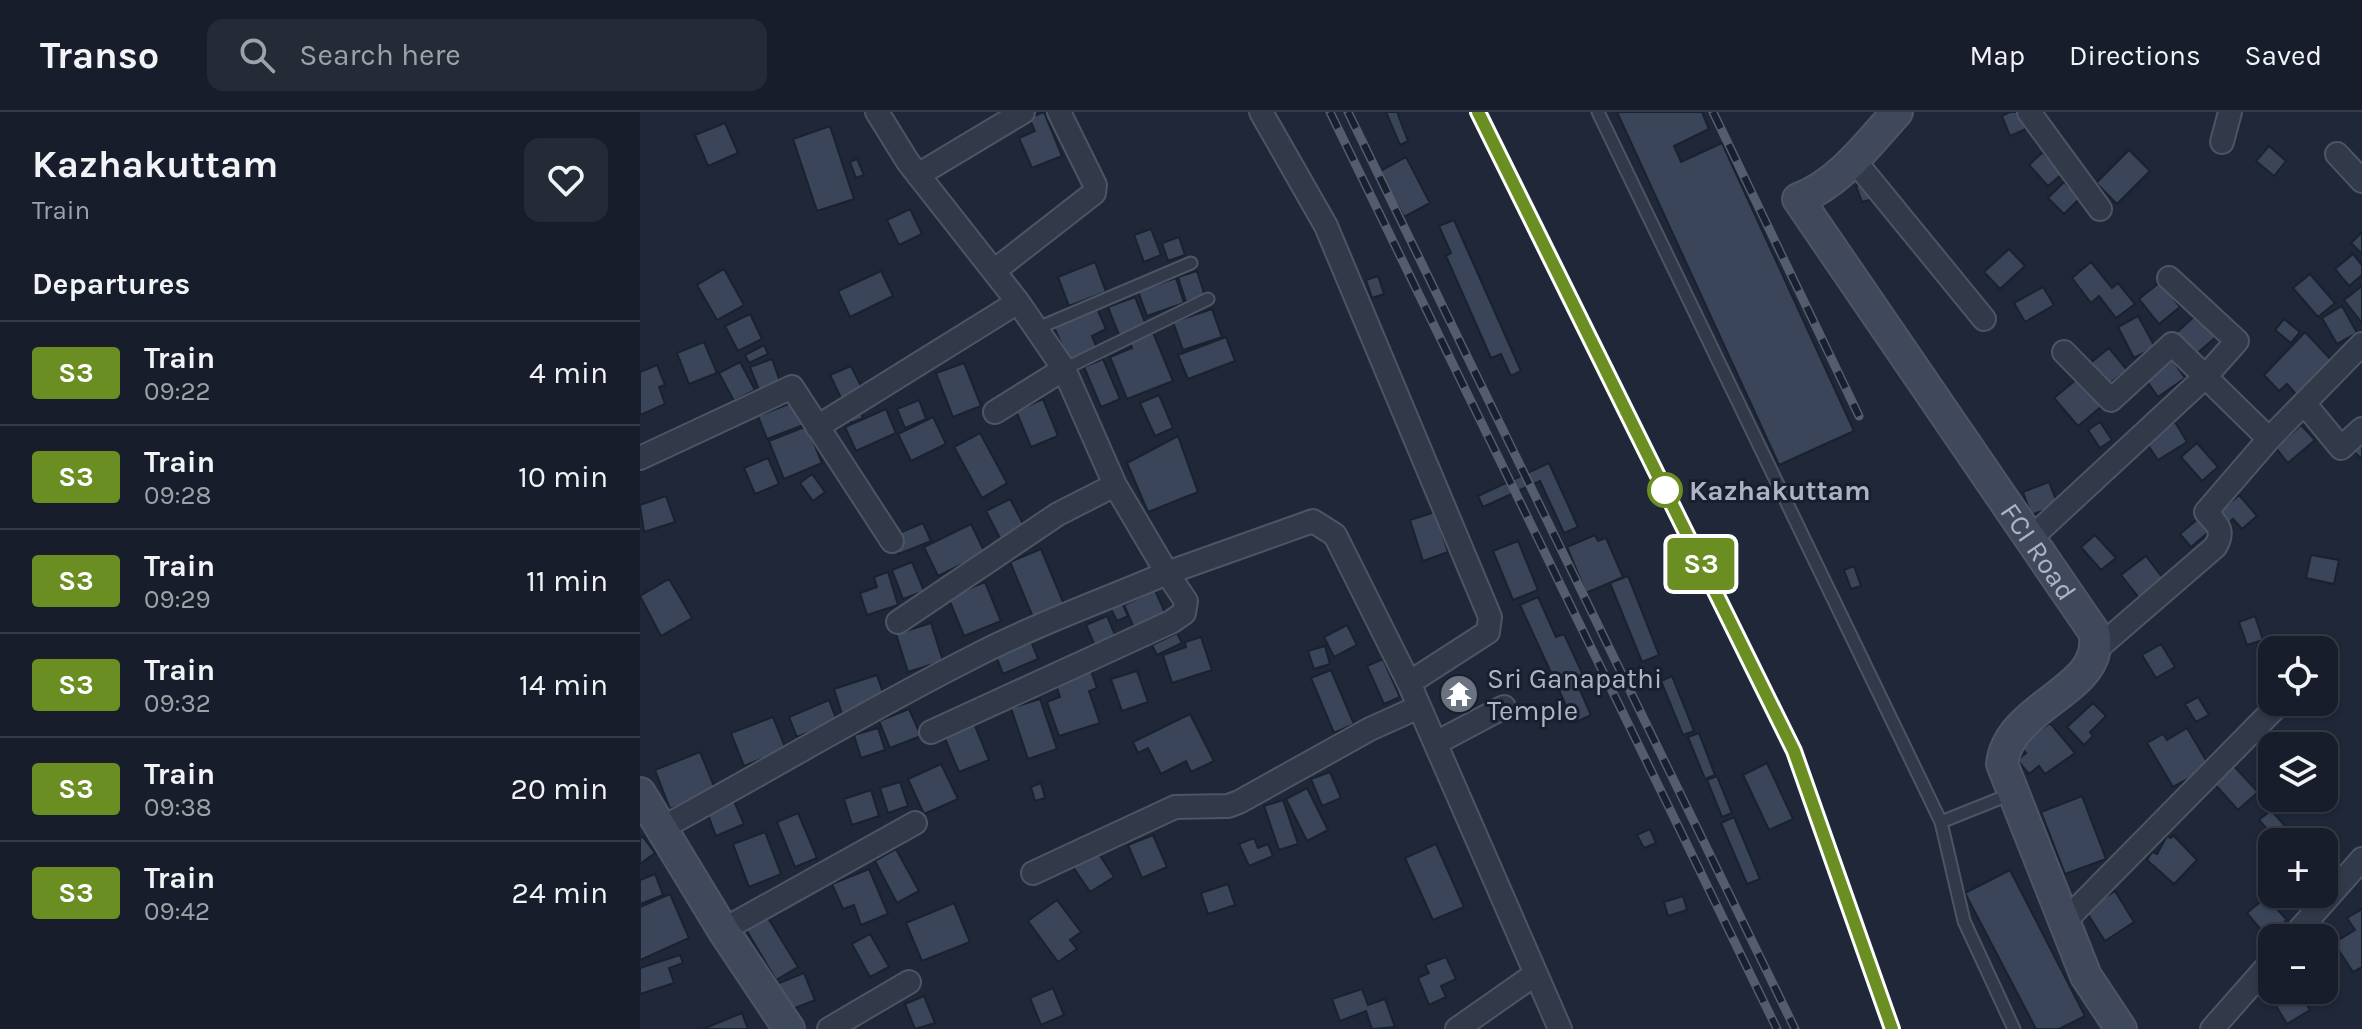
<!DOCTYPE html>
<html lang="en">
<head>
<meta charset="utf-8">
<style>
  :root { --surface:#171d2a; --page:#242a36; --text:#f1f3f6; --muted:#9ea2a8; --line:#363b47 }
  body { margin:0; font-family:Karla,sans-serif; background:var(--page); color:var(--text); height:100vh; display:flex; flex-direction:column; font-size:30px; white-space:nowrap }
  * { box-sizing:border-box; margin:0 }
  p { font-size:26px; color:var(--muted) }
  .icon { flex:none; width:44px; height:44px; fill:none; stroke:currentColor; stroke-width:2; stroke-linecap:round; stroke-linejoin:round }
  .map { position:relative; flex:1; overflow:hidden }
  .panel { display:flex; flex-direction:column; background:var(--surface); width:640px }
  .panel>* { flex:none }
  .badge { padding:0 16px; border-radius:6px; font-size:28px; line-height:52px }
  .fabs { position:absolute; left:1618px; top:524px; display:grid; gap:16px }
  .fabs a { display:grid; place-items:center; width:80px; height:80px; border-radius:16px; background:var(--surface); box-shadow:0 2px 6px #0004,0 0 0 2px var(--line); font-size:40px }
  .map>.badge { position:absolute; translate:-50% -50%; box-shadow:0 0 0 4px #fff }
  h2 { padding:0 32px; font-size:30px; line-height:72px }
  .round { display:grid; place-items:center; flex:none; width:84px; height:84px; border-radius:16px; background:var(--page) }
  .overview { display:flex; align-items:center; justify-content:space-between; height:136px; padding:0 32px }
  h1 { font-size:38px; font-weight:700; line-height:60px }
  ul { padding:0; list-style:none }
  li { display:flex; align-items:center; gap:24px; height:104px; padding:0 32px; border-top:2px solid var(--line) }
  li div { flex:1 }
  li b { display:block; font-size:30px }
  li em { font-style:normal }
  li .badge { min-width:88px; font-weight:700; text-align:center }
  header { display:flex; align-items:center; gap:48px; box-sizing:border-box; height:112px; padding:0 40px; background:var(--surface); border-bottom:2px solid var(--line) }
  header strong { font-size:38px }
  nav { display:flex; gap:44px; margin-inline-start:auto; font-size:28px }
  .search { width:560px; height:72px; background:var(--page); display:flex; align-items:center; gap:20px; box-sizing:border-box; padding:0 28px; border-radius:16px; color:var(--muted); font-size:30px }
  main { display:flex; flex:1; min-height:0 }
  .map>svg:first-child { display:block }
  .building { fill:#3b4559; stroke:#1a212f; stroke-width:2 }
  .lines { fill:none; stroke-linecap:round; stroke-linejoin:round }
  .lane-casing { stroke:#4d5464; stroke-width:15 }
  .street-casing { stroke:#4d5464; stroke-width:26 }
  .secondary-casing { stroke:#4d5464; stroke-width:34 }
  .lane { stroke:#323a49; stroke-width:11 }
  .street { stroke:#323a49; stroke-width:22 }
  .secondary { stroke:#40485c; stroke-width:30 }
  .rail-casing { stroke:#545d70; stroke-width:9 }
  .rail { stroke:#181f2d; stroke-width:6; stroke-dasharray:18; stroke-linecap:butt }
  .line-casing { stroke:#fff; stroke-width:18 }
  .line { stroke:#6b8e23; stroke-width:12 }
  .stop-dot { fill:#fff; stroke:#6b8e23; stroke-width:4 }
  .labels { text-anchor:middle; stroke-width:6; stroke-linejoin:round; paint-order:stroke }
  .stop-label { font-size:28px; font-weight:bold; fill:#adb4c6; stroke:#181f2d; text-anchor:start }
  .street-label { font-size:28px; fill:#adb4c6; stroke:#181f2d }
  .poi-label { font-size:28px; fill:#adb4c6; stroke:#181f2d; text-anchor:start }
</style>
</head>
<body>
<header>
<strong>Transo</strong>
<div class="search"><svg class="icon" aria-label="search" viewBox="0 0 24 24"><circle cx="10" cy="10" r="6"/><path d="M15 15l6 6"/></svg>Search here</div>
<nav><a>Map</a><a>Directions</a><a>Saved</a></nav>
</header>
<main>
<section class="panel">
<div class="overview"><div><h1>Kazhakuttam</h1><p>Train</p></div><a class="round"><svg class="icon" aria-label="heart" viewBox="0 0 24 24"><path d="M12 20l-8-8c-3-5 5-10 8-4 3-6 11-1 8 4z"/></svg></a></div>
<h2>Departures</h2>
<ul>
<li><span class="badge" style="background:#6b8e23;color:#fff">S3</span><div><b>Train</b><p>09:22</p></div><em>4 min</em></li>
<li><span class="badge" style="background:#6b8e23;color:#fff">S3</span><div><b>Train</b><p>09:28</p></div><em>10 min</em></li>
<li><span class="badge" style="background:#6b8e23;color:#fff">S3</span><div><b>Train</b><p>09:29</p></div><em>11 min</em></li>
<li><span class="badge" style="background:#6b8e23;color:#fff">S3</span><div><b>Train</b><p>09:32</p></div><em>14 min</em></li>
<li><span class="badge" style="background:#6b8e23;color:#fff">S3</span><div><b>Train</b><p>09:38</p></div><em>20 min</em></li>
<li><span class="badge" style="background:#6b8e23;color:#fff">S3</span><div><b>Train</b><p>09:42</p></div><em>24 min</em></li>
</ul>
</section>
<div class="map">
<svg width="1722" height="917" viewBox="0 0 1722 917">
  <rect width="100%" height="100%" fill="#1f2738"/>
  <path class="building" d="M404 0 422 44 392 56 379 26 395 19 389 6Z
    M746 0H757L768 29 760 33Z
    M977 0H1062L1069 17 1034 34 1041 50 1082 31 1214 319 1139 353Z
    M1370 0H1379L1386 17 1370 24 1362 4Z
    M85 11 98 41 68 54 55 23Z
    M190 14 214 87 177 99 153 27Z
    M1629 34 1646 49 1634 64 1616 49Z
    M1489 38 1510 59 1477 92 1456 71Z
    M1403 40 1422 62 1408 74 1389 53Z
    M766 45 790 91 764 105 739 60Z
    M217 47 224 63 216 66 210 50Z
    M1227 70 1233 87 1222 90 1216 74Z
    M1424 70 1440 86 1424 102 1408 86Z
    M270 97 282 122 259 133 247 108Z
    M814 108 881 259 871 264 861 242 851 246 806 144 811 141 799 114Z
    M511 117 521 143 504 150 494 123Z
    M1722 120V142L1711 131Z
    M539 125 545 143 528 149 522 131Z
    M1369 137 1385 154 1360 177 1344 160Z
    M1713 142 1722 153V163L1709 174 1695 157Z
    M455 150 466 180 429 194 418 165Z
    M1451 150 1472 176 1478 171 1495 192 1476 206 1459 184 1451 191 1432 166Z
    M84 157 104 193 77 208 57 173Z
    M241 159 253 184 210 205 198 179Z
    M557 159 565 184 546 190 538 165Z
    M1670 162 1695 191 1678 205 1653 176Z
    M738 164 744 182 732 186 726 168Z
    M536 166 544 191 507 204 498 179Z
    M1520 170 1540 195 1519 212 1499 187Z
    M1722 174V211L1704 188Z
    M1403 175 1414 193 1385 210 1374 191Z
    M495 185 506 213 479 223 468 195Z
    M456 194 466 217 452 224 457 236 429 249 413 213Z
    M1702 194 1717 221 1697 232 1682 206Z
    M572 197 582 225 543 238 533 210Z
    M110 202 122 227 98 239 85 214Z
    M1556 203 1576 225 1554 244 1535 222Z
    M1498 204 1515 235 1494 246 1478 215Z
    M1644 207 1660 220 1651 231 1635 218Z
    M512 218 533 269 487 287 470 245 492 236 488 227Z
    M1665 220 1697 254 1660 287 1647 272 1639 279 1624 263Z
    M586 225 595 249 548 267 538 243Z
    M64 230 77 261 49 272 37 241Z
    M124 233 128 242 109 251 105 243Z
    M1469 236 1487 258 1465 275 1448 253Z
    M1531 246 1545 266 1518 285 1504 265Z
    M132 247 141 272 120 280 110 255Z
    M463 247 480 287 461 295 444 255Z
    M100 250 115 278 94 289 79 261Z
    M324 251 341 294 313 305 296 261Z
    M17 253 25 273 19 275 25 292 0 303V260Z
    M211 254 225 282 204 292 190 263Z
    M1438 266 1462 294 1438 314 1414 286Z
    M519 283 533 316 515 324 500 291Z
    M403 287 418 324 391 335 376 299Z
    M279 288 286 307 265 316 257 297Z
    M156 289 166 312 127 327 118 304Z
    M219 297 223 306 211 311 207 302Z
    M246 297 256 321 216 339 205 315Z
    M293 305 306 332 271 349 258 322Z
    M1460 310 1472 328 1460 336 1448 318Z
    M1535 310 1547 330 1518 348 1505 329Z
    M1661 313 1675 328 1648 351 1636 336Z
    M167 314 182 351 144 367 129 329Z
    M340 321 367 371 342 386 314 335Z
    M538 324 558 380 508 400 487 351Z
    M1722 329V347L1713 339Z
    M1557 331 1578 355 1562 369 1541 345Z
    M128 346 139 372 115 382 104 356Z
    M909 351 938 415 924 421 900 369 843 395 838 384Z
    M172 362 185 380 173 389 160 371Z
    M1409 370 1418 393 1391 403 1383 380Z
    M1599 383 1617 404 1602 417 1593 407 1587 412 1578 401Z
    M26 384 35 410 4 420 0 393Z
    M370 387 387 419 363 432 346 399Z
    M795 400 808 440 783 449 770 408Z
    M1560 405 1571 418 1551 435 1540 422Z
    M283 411 291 429 259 442 252 424Z
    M331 412 345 441 298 464 284 435Z
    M955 423 958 429 966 426 983 465 946 481 927 435Z
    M1455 423 1476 446 1461 458 1441 435Z
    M878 429 898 478 873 488 853 439Z
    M401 437 426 497 395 510 370 450Z
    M1671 443 1699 448 1694 472 1666 466Z
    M1506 444 1525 469 1500 487 1481 463Z
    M272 450 284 479 263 487 252 458Z
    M1214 454 1221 474 1211 477 1204 458Z
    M248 460 258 493 227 503 220 481 237 475 234 465Z
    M988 464 1019 543 1002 550 970 471Z
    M29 467 52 506 21 524 0 484Z
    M345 470 361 509 324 524 308 485Z
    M515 478 526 503 495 518 484 493Z
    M898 485 916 525 924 522 943 563 935 567 951 603 934 611 880 493Z
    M482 491 488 504 477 509 471 497Z
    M467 504 476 525 455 534 446 513Z
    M1615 504 1623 528 1607 533 1599 510Z
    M291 511 303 549 268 560 256 522Z
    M707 513 717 533 694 545 684 525Z
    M537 521 542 531 517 543 512 533Z
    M561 525 572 558 532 571 523 543 546 535 545 530Z
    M391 529 398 547 363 562 356 544Z
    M1521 532 1535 555 1516 566 1502 543Z
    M685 534 690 552 674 557 668 539Z
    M743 547 760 585 744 592 727 554Z
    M449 553 457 576 449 579 460 611 419 624 407 590 420 585 413 565Z
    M691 558 714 612 694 621 671 566Z
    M497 559 508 590 482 599 471 567Z
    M237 563 246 590 203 605 194 577Z
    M1032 564 1054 619 1043 623 1021 569Z
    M1558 585 1569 603 1556 610 1545 592Z
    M400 587 417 637 388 647 371 596Z
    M189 588 197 609 157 625 149 605Z
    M1453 591 1466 604 1450 620 1453 624 1444 633 1427 615Z
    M269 597 281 624 250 636 239 609Z
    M550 602 574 649 551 660 546 649 521 662 508 636 498 641 493 630Z
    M331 604 349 648 319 660 301 617Z
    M133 605 146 637 104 654 91 621Z
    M1399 611 1403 616 1410 611 1435 641 1405 662 1399 654 1389 662 1377 648 1386 641 1376 629Z
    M238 616 245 638 221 646 214 623Z
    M1547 616 1570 655 1533 675 1507 631 1523 622 1527 628Z
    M1059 621 1075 663 1065 667 1048 625Z
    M60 640 76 679 30 697 15 658Z
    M1590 650 1618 680 1598 698 1570 667Z
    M1127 651 1153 707 1129 718 1103 663Z
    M301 652 318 687 284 702 268 667Z
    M690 660 701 686 682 694 671 667Z
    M1077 664 1092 701 1082 705 1067 668Z
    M260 670 268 694 248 701 240 676Z
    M401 671 405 686 395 689 391 675Z
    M667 676 688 718 667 729 646 687Z
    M231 678 239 704 212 713 204 687Z
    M1442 684 1466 747 1425 762 1401 700Z
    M643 688 658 732 639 738 624 694Z
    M94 689 104 712 76 724 67 700Z
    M1631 698 1645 714 1633 724 1619 708Z
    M158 701 177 746 155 755 137 710Z
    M1094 705 1120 767 1107 772 1081 711Z
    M1010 717 1016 731 1004 736 997 723Z
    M125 720 141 762 109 775 93 732Z
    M513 723 527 755 502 766 488 733Z
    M1533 723 1557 748 1534 772 1507 748 1512 740 1517 742 1527 724 1531 726Z
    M3 725 15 741 0 752V726Z
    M614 726 618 736 628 732 633 744 609 754 599 732Z
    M796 732 824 795 793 808 765 746Z
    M455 736 474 765 450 780 431 752Z
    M256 737 279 779 257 791 235 749Z
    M229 757 248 802 221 813 214 793 203 797 192 772Z
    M1370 758 1445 904 1419 917H1396L1325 781Z
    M15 762 23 783 0 792V768Z
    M588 772 595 793 568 802 561 781Z
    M1475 779 1494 810 1465 829 1445 798Z
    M30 782 49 826 0 848V795Z
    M1043 784 1047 798 1028 804 1024 790Z
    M1626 785 1647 808 1627 825 1607 801Z
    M417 788 441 820 430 828 437 837 418 850 388 809Z
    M314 791 330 830 282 849 266 811Z
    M122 796 158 855 136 868 101 809Z
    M1722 797V855L1713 860 1694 831 1715 818 1707 806Z
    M230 822 249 855 230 865 212 832Z
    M40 843 43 851 29 856 34 871 0 882V856Z
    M806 845 816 867 801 874 806 885 789 893 778 866 789 861 785 853Z
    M164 861 175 888 145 900 134 873Z
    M413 876 424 903 401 913 390 886Z
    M1632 876 1658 878 1670 898 1647 912 1627 879Z
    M722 877 728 893 745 887 755 915 732 917 726 899 700 909 692 887Z
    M284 884 295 911 275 917 265 892Z
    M102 901 108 917H63Z"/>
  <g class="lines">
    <g class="lane-casing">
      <path id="lane" d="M958 0 1301 710 1324 809 1374 917
        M398 216 551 151
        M424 257 568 187
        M1301 710 1371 682"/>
    </g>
    <g class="street-casing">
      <path id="street" d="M237 0 268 50 378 190 424 257 475 373 527 461 673 409 695 423 769 571 920 917
        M621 0 686 114 850 505 848 520 769 571
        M1389 0 1460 97
        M1582 30 1590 0
        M1697 42 1722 69
        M1214 48 1344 207
        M278 63 383 0
        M354 159 454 81 455 73 419 0
        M1424 240 1471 288 1532 232 1629 327 1722 232
        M1664 291 1701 336 1722 317
        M355 300 424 257
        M177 315 378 190
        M0 346 152 275 252 429
        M1389 428 1565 265 1597 229 1529 166
        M258 510 418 402 475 373
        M1458 536 1575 435C1585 419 1578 413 1566 400L1629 327
        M796 631 864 595
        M22 716C126 660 226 599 331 546 394 513 462 489 527 461L546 489 544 501 531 510 291 620
        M393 761 535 695 588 694 599 690 730 617 779 595
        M1423 811 1641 590
        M83 818 275 711
        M1652 826 1722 747
        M189 917 269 870
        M817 917 894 863
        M1572 917 1632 849"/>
    </g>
    <g class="secondary-casing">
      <g id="secondary">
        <path id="s1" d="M1257 0C1228 32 1199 72 1158 87L1454 520C1468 578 1369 591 1362 652L1446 864 1481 917"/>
        <path d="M0 681 83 818 149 917"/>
      </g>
    </g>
    <use href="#lane" class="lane"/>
    <use href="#street" class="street"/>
    <use href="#secondary" class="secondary"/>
    <g class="rail-casing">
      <path id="rail" d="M690 0 1137 917
        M708 0 1155 917
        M838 0 1154 639 1251 917
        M1073 0 1219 304"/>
    </g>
    <use href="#rail" class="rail"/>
  </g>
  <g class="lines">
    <g class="line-casing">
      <path id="line" d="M838 0 1154 639 1252 917"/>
    </g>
    <use href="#line" class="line"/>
  </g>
  <defs>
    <g id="temple-disc" transform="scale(2)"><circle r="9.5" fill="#6b7280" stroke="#181f2d"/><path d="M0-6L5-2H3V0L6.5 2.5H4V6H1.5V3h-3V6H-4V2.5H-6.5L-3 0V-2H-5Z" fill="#fff"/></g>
  </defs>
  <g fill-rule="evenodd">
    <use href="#temple-disc" x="819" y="582"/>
  </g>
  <circle class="stop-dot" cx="1025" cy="378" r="16"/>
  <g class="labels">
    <g class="stop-label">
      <text x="1049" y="388">Kazhakuttam</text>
    </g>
    <g class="street-label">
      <text dy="10" stroke="none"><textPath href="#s1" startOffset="560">FCI Road</textPath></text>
    </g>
    <g class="poi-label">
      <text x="847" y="576">Sri Ganapathi<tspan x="847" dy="32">Temple</tspan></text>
    </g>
  </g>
</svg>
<div class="fabs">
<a><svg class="icon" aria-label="locate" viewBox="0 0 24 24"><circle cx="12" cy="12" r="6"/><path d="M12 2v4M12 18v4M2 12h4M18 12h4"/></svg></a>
<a><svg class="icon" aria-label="layers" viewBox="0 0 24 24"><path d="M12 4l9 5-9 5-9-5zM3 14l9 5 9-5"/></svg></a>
<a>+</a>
<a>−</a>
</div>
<b class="badge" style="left:1061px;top:452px;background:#6b8e23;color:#fff">S3</b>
</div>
</main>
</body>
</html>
